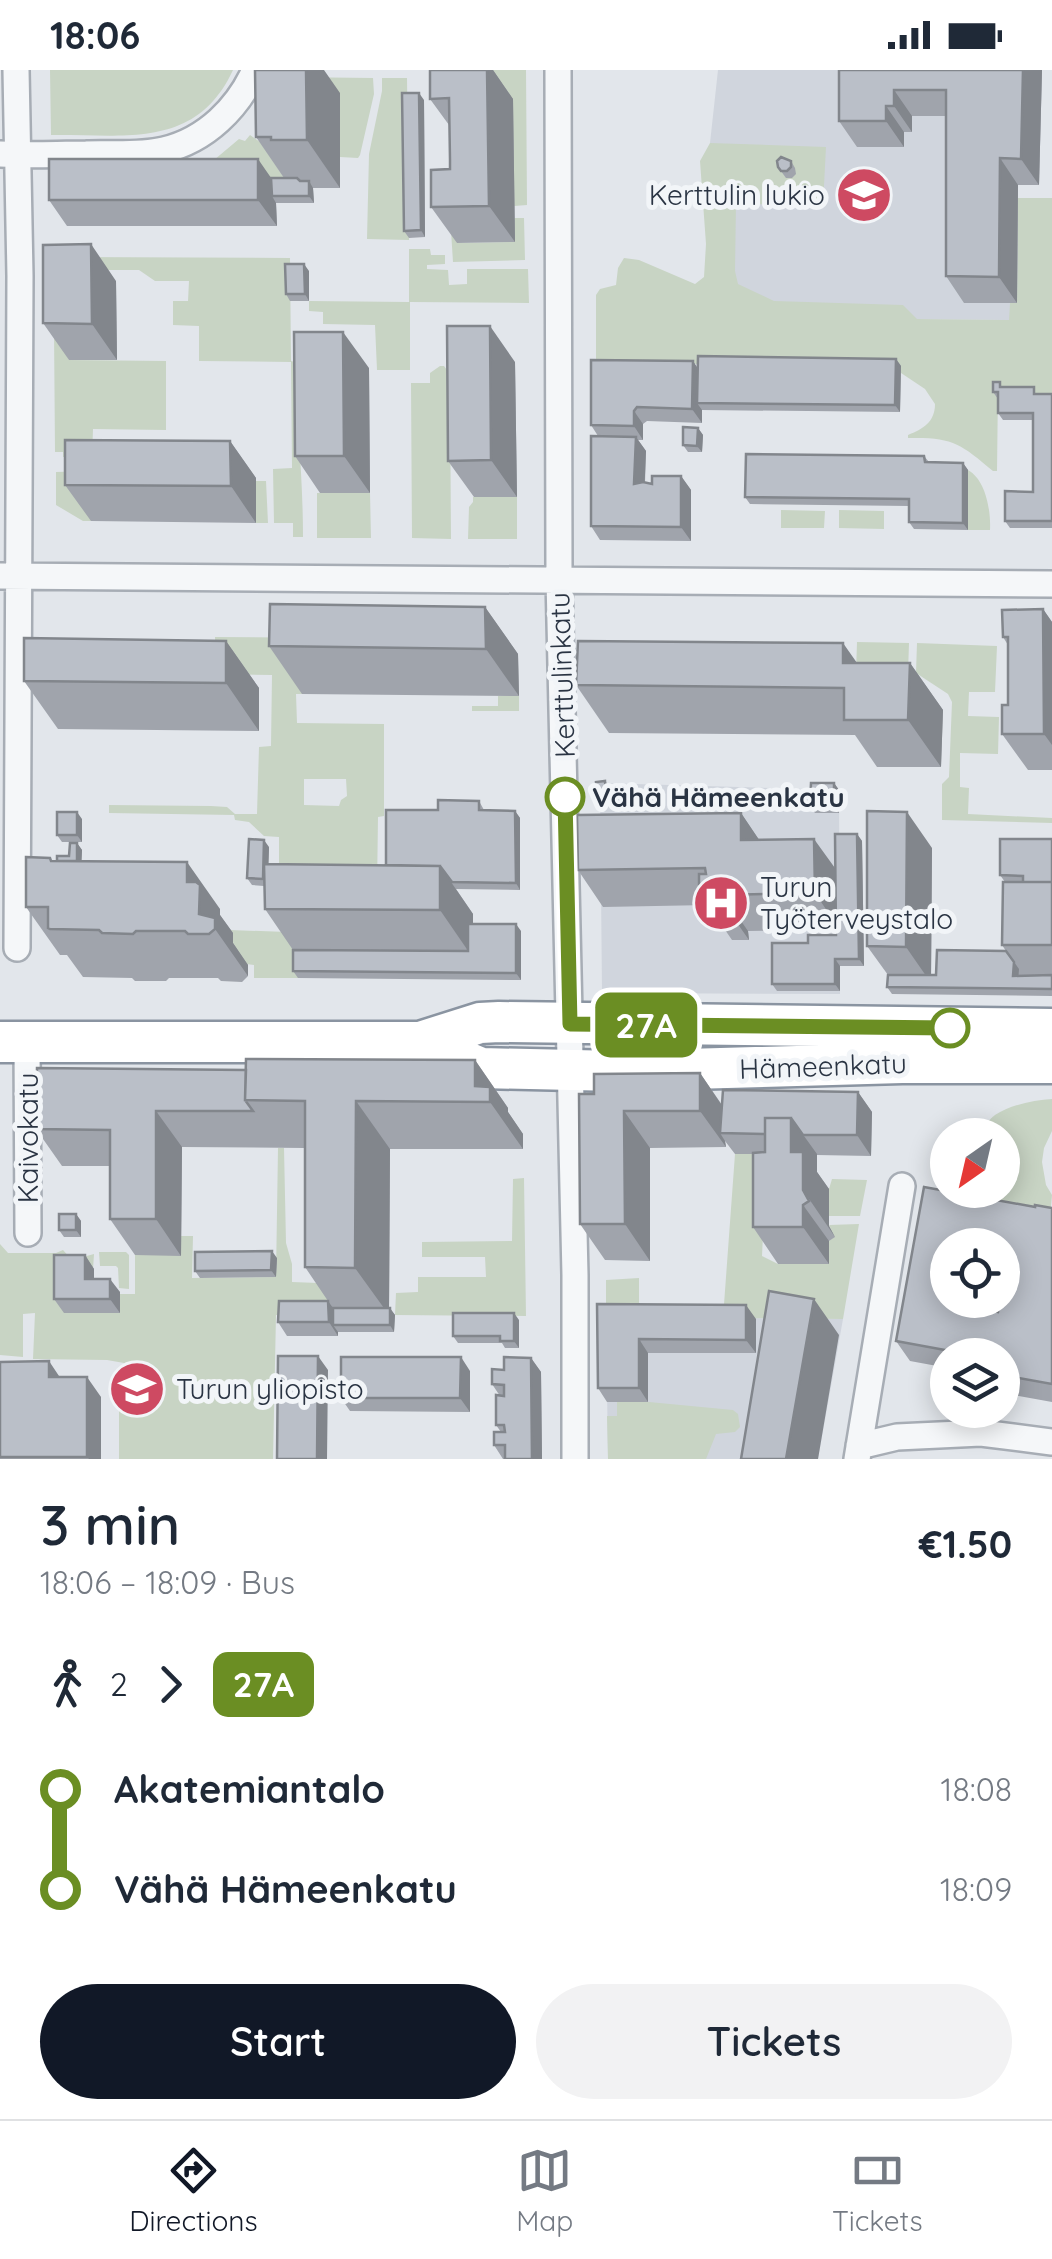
<!DOCTYPE html>
<html lang="en">
<head>
<meta charset="utf-8">
<style>
  :root { --surface:#fff; --page:#f2f2f3; --text:#1f2937; --muted:#747a83; --line:#e0e1e3; --accent:#111827 }
  body { margin:0; font-family:Quicksand,sans-serif; background:var(--page); color:var(--text); height:100vh; display:flex; flex-direction:column; font-size:38px; white-space:nowrap }
  * { box-sizing:border-box; margin:0 }
  p { font-size:32px; color:var(--muted) }
  .icon { flex:none; width:55px; height:55px; fill:none; stroke:currentColor; stroke-width:2; stroke-linecap:round; stroke-linejoin:round }
  .map { position:relative; height:1389px; overflow:hidden }
  .side { display:flex; flex-direction:column; background:var(--surface); flex:1 }
  .side>* { flex:none }
  .badge { padding:0 20px; border-radius:15px; font-size:35px; line-height:65px }
  .needle { width:65px; rotate:214deg }
  .buttons { position:absolute; left:930px; top:1048px; display:grid; gap:20px }
  .buttons a { display:grid; place-items:center; width:90px; height:90px; border-radius:50%; background:var(--surface); box-shadow:0 5px 25px #0003; font-size:50px }
  .map>.badge { position:absolute; translate:-50% -50%; box-shadow:0 0 0 5px #fff }
  .legs { display:flex; align-items:center; gap:15px; height:110px; padding:0 40px; font-size:32px }
  .legs p { margin-inline-start:auto }
  .headline { display:flex; align-items:center; justify-content:space-between; height:170px; padding:0 40px }
  h1 { font-size:55px; font-weight:600; line-height:75px }
  .action { display:flex; gap:20px; margin-top:auto; padding:20px 40px }
  .action a { flex:1; height:115px; border-radius:60px; background:var(--accent); color:#fff; font-size:40px; font-weight:600; line-height:115px; text-align:center }
  .action a+a { background:var(--page); color:var(--text) }
  ul { padding:0 40px; list-style:none }
  li { display:flex; align-items:center; gap:35px; height:100px; font-size:38px }
  li i { display:grid; place-items:center; width:15px; height:100%; margin:0 12px; background:currentColor }
  li i::after { content:''; width:25px; height:25px; margin:-12px; border:8px solid; border-radius:50%; background:var(--surface) }
  li p { margin-inline-start:auto }
  li:first-child i { background:linear-gradient(#0000 50%,currentColor 0) }
  li:last-child i { background:linear-gradient(currentColor 50%,#0000 0) }
  .status { display:flex; justify-content:space-between; align-items:center; height:70px; padding:0 50px; background:var(--surface); direction:ltr }
  .status svg { height:28px; fill:currentColor }
  .tabs { display:flex; justify-content:space-around; align-items:center; height:140px; border-top:2px solid var(--line); background:var(--surface); font-size:28px; color:var(--muted) }
  .tabs a { display:grid; justify-items:center; gap:5px }
  .tabs .on { color:var(--accent) }
  .map>svg:first-child { display:block }
  .built { fill:#d0d5dd }
  .green { fill:#c8d4c4; fill-rule:evenodd }
  .lines { fill:none; stroke-linecap:round; stroke-linejoin:round }
  .minor-casing { stroke:#a7adb5; stroke-width:30 }
  .trunk-casing { stroke:#8a94a1; stroke-width:45 }
  .minor { stroke:#f5f7f9; stroke-width:25 }
  .trunk { stroke:#fff; stroke-width:40 }
  .wall { fill:#a0a4ac; fill-rule:evenodd }
  .shaded-wall { fill:#82868c }
  .building { fill:#babfc8; stroke:#82868c; stroke-width:2.5; fill-rule:evenodd }
  .line-1-casing { stroke:#fff; stroke-width:22 }
  .line-1 { stroke:#6b8e23; stroke-width:15 }
  .stop-1-dot { fill:#fff; stroke:#6b8e23; stroke-width:5 }
  .labels { text-anchor:middle; stroke-width:10; stroke-linejoin:round; paint-order:stroke }
  .poi-label { font-size:28px; fill:#2a3443; stroke:#f2f5f8; text-anchor:start }
  .street-label { font-size:28px; fill:#2a3443; stroke:#f2f5f8 }
  .stop-label { font-size:28px; font-weight:bold; fill:#2a3443; stroke:#f2f5f8; text-anchor:start }
</style>
</head>
<body>
<div class="status"><b>18:06</b><svg viewBox="0 0 49 12"><path d="M0 12V9h3v3zM5 12V6h3v6zM10 12V3h3v9zM15 12V0h3v12zM26 1h20v11H26zM47 4h2v5h-2z"/></svg></div>
<div class="map">
<svg width="1052" height="1389" viewBox="0 0 1052 1389">
  <rect width="100%" height="100%" fill="#e2e6eb"/>
  <path class="built" d="M718 0H1042L1039 115H1018L1017 233 1009 250 755 248 712 203 710 73Z
    M600 713 839 720 840 924 602 923Z
    M606 1247 843 1249 818 1389H608Z"/>
  <path class="green" d="M50 0H233C196 80 124 64 51 65Z
    M450 0H526L527 135 514 136Z
    M288 7 373 8 374 24 360 85 358 88 340 87 339 23Z
    M382 8H407L409 170 367 169 369 84 382 21Z
    M250 65 260 72 289 115 214 90 239 69 245 71Z
    M710 73 826 77 823 135 736 134 735 201 738 214 774 231 903 235 917 249 1009 250 1010 233 1017 232 1018 128H1052V331L998 319 997 401H993C960 373 952 367 908 368V365C923 359 935 352 935 334L925 319 901 303 900 296 600 293 596 289V225L600 219 616 215 618 198 624 188 639 190 695 214 704 207 706 174 700 91Z
    M449 130 457 173 514 172V148H524L525 190 453 192Z
    M409 179H430L431 185H445V194L427 195V199L448 200 449 215 467 214V199H528L529 233 410 232V300H377L375 255 323 254V242L309 241V231L409 232Z
    M67 187 290 188 291 291 295 292C297 351 303 409 303 467H293V453H274L273 399 292 398 291 292 199 291V256L173 255V231H188L189 211H155L139 200H68Z
    M54 260 69 290 166 291V360L93 359 92 387H63V382H55Z
    M440 296H444L447 300 450 319 451 469 412 468 411 313H430V303Z
    M968 400C986 410 991 441 990 460H968Z
    M91 401V451H83L56 435V402Z
    M256 411H266L268 453H256Z
    M317 423H370L371 468H317Z
    M473 427H517V469H468L469 437 473 432Z
    M781 440 825 441 824 458H781Z
    M839 440 884 441V459L839 458Z
    M215 567 332 568 302 624H296L297 653 384 654V746L378 747 377 819 298 908H254V895L232 892 233 863 229 860 287 862 279 816V767L264 766 249 752 235 750 234 745 109 743V735L211 736 227 737 235 744H257L259 677 271 676 272 605 216 604ZM304 709H346L347 726 341 730 339 736 304 735Z
    M857 572 909 573 908 603H856Z
    M917 573 997 576 995 622H969L968 646 999 647 998 684 960 683V717L969 718 968 744 1052 748V753L942 750V714L949 707 952 632 948 624 916 603Z
    M498 626H519V641H472V636H498Z
    M1052 1029V1061L1044 1078 1042 1092 1046 1115 1052 1125 1049 1157 938 1137 947 1105 948 1120H1002V1065H979C984 1058 988 1050 995 1045 1010 1035 1034 1030 1052 1029Z
    M278 1078H284L286 1173 292 1194V1212L318 1213 327 1217 331 1245H276L273 1389H119V1319L124 1293 107 1290 33 1289 35 1243 23 1244V1287L0 1285V1174L8 1183H56L63 1180 72 1190 94 1184 93 1199H64L120 1224H135V1185H181V1166H193L192 1208 276 1207Z
    M735 1084H757L766 1100 762 1186 778 1194H828L829 1171 834 1167 829 1155 859 1154 843 1249 723 1248Z
    M524 1108 526 1246 395 1245 396 1223 418 1222V1207H486L485 1187H422V1172L512 1171 513 1109Z
    M832 1109 867 1110 860 1146H829V1119Z
    M99 1182H126L129 1185V1219L119 1218 118 1198 116 1196H100Z
    M639 1208V1242L606 1247V1210Z
    M617 1332H649L733 1340 738 1344 740 1357 735 1362 716 1364 706 1389H608L607 1346H617Z"/>
  <g class="lines">
    <g class="minor-casing">
      <path id="minor" d="M16 0 20 206 17 878
        M558 0 559 509 575 1205V1389
        M0 84C29 86 57 84 86 84 111 83 139 86 164 80 206 70 238 38 255 0
        M0 506 1052 514
        M27 972 28 1163
        M859 1376 897 1367 981 1363 1052 1372
        M857 1389 902 1116"/>
    </g>
    <g class="trunk-casing">
      <path id="trunk" d="M0 972H420L480 953 499 952 1052 959
        M431 977 481 998 617 1001 902 993H1052"/>
    </g>
    <use href="#minor" class="minor"/>
    <use href="#trunk" class="trunk"/>
  </g>
  <path class="wall" d="M430 0H493L513 29 515 172 457 173 431 137 450 99 449 55 430 29Z
    M839 0H1042L1039 115H1018L1017 233H964L946 206V46H912V62H904V77H857L839 51Z
    M340 23V118H313L314 133H276L277 156H67L49 130 284 108 256 67Z
    M424 30 425 167 409 168 404 161Z
    M791 91 795 98 796 104 792 108H786L778 97Z
    M309 201V231H290L286 224Z
    M116 211 117 290H69L43 253Z
    M896 289 901 296 900 342 702 340V353L647 351 643 354V370H638L646 381 645 413 652 414 681 406 691 420V471L600 470 591 456 598 366 591 355 693 291 698 299Z
    M515 292 517 427H474L448 391Z
    M369 298 370 423H320L295 386Z
    M1003 317 1039 324H1052V458H1010L1005 451 1033 422V350H1003L998 343V329L993 322Z
    M698 358 703 365 702 382H688L683 375Z
    M230 371 256 408V453L91 451 65 415Z
    M924 386 929 392 963 393 968 400V460L914 459 909 452V436L750 434 745 427Z
    M485 537 518 584 519 626 302 624 269 576Z
    M1043 539 1052 552V700H1028L1002 664 1008 635V575L1003 567Z
    M226 571 259 618V661L58 659 24 611Z
    M857 593H910L943 640 941 697H877L855 665 609 663 576 615Z
    M605 711 610 718V733H602L597 726Z
    M834 713 839 720V743H815L810 736Z
    M479 731 484 740 515 741 520 748V820L456 819 473 844V854L521 861V910L298 908 293 901V880L265 839 264 816 252 815 247 808 269 777 268 794 386 795 438 740Z
    M741 743 759 770 836 799 857 764 862 771 864 896H840V921H777L772 914 808 873 836 865V860L748 861 749 870H732L708 835 603 837 578 800Z
    M82 749V772H62L57 765Z
    M1052 769V926L892 924 887 917 888 905 867 876 932 778 931 905H936L1006 881 1002 875 1005 812 1000 805Z
    M77 773 82 780 81 791 220 839V845L233 863V873L248 895V906L242 912 221 911 218 908H169L166 911H135L132 908 83 907 67 885H60L26 837 53 791 69 786Z
    M475 990 508 1038V1042L523 1064V1079H390L389 1238 395 1245 394 1262H338V1266H287L278 1252 328 1231 305 1197V1078L182 1077 181 1186 135 1185 110 1149V1096H62L36 1059 246 1000Z
    M700 1003 722 1035 858 1022 872 1042 871 1086 817 1085V1102L829 1119V1156L835 1167 829 1171V1194H778L753 1157V1084H735L725 1071 726 1077 650 1078V1191L605 1190 580 1154 594 1024Z
    M924 1117 1035 1137 1052 1138V1332L1002 1323V1285H948V1298L910 1291 896 1271ZM948 1175H1002V1196L1006 1197 998 1242 968 1236Z
    M76 1144 81 1151V1167H64L59 1160Z
    M85 1185 94 1199V1209L120 1222V1243H64L54 1229Z
    M277 1188 276 1207 200 1208 195 1201Z
    M597 1234 756 1249V1283H648V1332H607L598 1318Z
    M519 1250V1278H505L502 1273H458L453 1266Z
    M531 1288 541 1302 542 1389H503L494 1375 501 1362 496 1355 500 1326 492 1314 504 1300Z
    M0 1292 60 1307 101 1327V1389H0Z
    M470 1301V1342L350 1341 341 1328Z"/>
  <path class="shaded-wall" d="M306 0H324L340 23V118L307 70Z
    M487 0H493L513 29 515 172 489 136Z
    M1023 0H1042L1039 115 1021 89Z
    M894 20 912 46V62L894 36Z
    M419 23 424 30 425 167 421 160Z
    M886 36 904 62V77L886 51Z
    M1000 88 1018 115 1017 233 999 207Z
    M258 89 276 115 272 126 276 133 277 156 258 130Z
    M309 111 313 118 314 133 309 126Z
    M91 174 116 211 117 290 92 254Z
    M304 194 309 201V231L305 224Z
    M490 256 515 292 517 427 491 390Z
    M343 262 369 298 370 423 344 386Z
    M896 289 901 296 900 342 895 335Z
    M693 291 702 305 697 333 702 340V353L692 339Z
    M634 341 643 354V370L634 356Z
    M698 358 703 365 702 382 697 376Z
    M636 367 646 381 644 428 634 414Z
    M230 371 256 408V453L231 416Z
    M963 393 968 400V460L963 453Z
    M681 406 691 420V471L681 457Z
    M485 537 518 584 519 626 486 579Z
    M1043 539 1052 552V675L1044 664Z
    M226 571 259 618V661L226 613Z
    M843 573 876 620 843 593Z
    M910 593 943 640 941 697 908 650Z
    M605 711 610 718V733L606 726Z
    M834 713 839 720V743L834 736Z
    M515 741 520 748V820L516 813Z
    M77 742 82 749V772L77 765Z
    M907 742 932 778 931 913 906 877Z
    M741 743 766 780 741 770Z
    M857 764 862 771 864 896 859 889Z
    M814 769 840 805V860L815 823Z
    M264 770 269 777 268 816 263 809Z
    M77 773 82 780 81 808 76 801Z
    M187 792 220 839V845L233 863V873L248 895V906L215 859 199 844 187 812Z
    M440 796 473 844V888L440 840Z
    M723 825 748 861 749 870 723 833Z
    M516 854 521 861V910L516 903Z
    M835 889 840 896V921L835 914Z
    M1014 892 1019 899 1018 913 1013 906Z
    M475 990 508 1038V1042L523 1064V1079L490 1032 475 1016Z
    M700 1003 725 1040 720 1063 725 1071 726 1077 700 1041Z
    M858 1022 872 1042 871 1086 857 1065Z
    M356 1031 390 1079 389 1245 355 1198Z
    M156 1041 182 1077 181 1186 156 1149Z
    M624 1041 650 1078V1191L625 1154Z
    M791 1048 817 1084V1102L829 1119V1156L835 1167 803 1120 791 1082Z
    M803 1135 829 1171V1194L803 1157Z
    M76 1144 81 1151V1167L76 1160Z
    M272 1181 277 1188 276 1207 271 1200Z
    M85 1185 94 1199V1223L85 1209Z
    M110 1209 120 1222V1243L110 1229Z
    M814 1229 839 1265 818 1389H786Z
    M951 1230H969L965 1253 951 1233Z
    M328 1231 338 1245 333 1255 338 1262V1266L329 1252Z
    M746 1235 756 1249V1283L746 1270Z
    M390 1238 395 1245 394 1262 390 1255Z
    M514 1243 519 1250V1278L514 1271Z
    M639 1269 648 1283V1332L639 1318Z
    M318 1286 328 1300 327 1389H317Z
    M461 1287 470 1301V1342L460 1328Z
    M531 1288 541 1302 542 1389H532Z
    M49 1291 63 1312 49 1307Z
    M87 1307 101 1327V1389H89L87 1387Z"/>
  <path class="building" d="M255 0H306L307 70H271V67H256Z
    M430 0H487L489 136 431 137V100L450 99V90L449 28 430 29Z
    M839 0H1023L1021 89 1000 88 999 207 946 206V20H894V36H886V51H839Z
    M402 23H419L421 160 404 161Z
    M781 87 791 91V97L787 101H781L778 97 777 91Z
    M49 89H258V130H49Z
    M271 108H297L300 111H309V126H272Z
    M91 174 92 254 43 253V175Z
    M285 194H304L305 224H286Z
    M447 256H490L491 390 448 391Z
    M294 262H343L344 386H295Z
    M698 286 896 289 895 335 697 333Z
    M591 290 693 291 692 339 637 337 634 341V356L591 355Z
    M993 312H1000V317H1034V324H1052V451H1005V421L1033 422V343H998V322H993Z
    M683 357 698 358 697 376 683 375Z
    M591 366 636 367 634 414 643 412 652 414V406H681V457L591 456Z
    M65 370 230 371 231 416 65 415Z
    M746 384 924 386 925 392 963 393V453L909 452V429L745 427Z
    M270 534 485 537 486 579 269 576Z
    M1043 539 1044 664H1002V635H1008V567H1003L1002 540Z
    M24 568 226 571V613L24 611Z
    M578 571 843 573V593H910L908 650H844V618L576 615Z
    M605 711 606 726H597L596 712Z
    M811 713H834V736H810Z
    M438 730 479 731V740L515 741 516 813 452 812 440 796 386 795V740H438Z
    M867 741 907 742 906 877 867 876Z
    M57 742H77V765H57Z
    M741 743V770L814 769 815 823 723 825V833H706V814H699V804H706L705 798 578 800 577 745Z
    M835 764H857L859 889H835V914H772V873H808V865H836Z
    M249 769 264 770 263 809 247 808Z
    M1000 769H1052V812H1023V806L1000 805Z
    M70 773H77V791H57V786H69Z
    M26 787 50 788 51 791 187 792V812H196L200 815 199 844 215 848V859L209 864H188L185 861H136L133 864 102 863 99 860 50 859 48 858V837H26Z
    M264 794 440 796V840L265 839Z
    M1003 812H1052V875H1002Z
    M468 854H516V903L293 901V880L468 881Z
    M937 880 1006 881 1014 892 1013 906 1052 905V919L887 917 888 905H936Z
    M246 989 475 990V1016L490 1017V1032L356 1031 355 1198 305 1197V1031L245 1030Z
    M37 998 246 1000 245 1030 253 1041H156V1149H110V1060L36 1059Z
    M700 1003V1041H624L625 1154H580L579 1024H594V1004Z
    M723 1020 858 1022 857 1065H803L791 1048H765V1064L720 1063Z
    M765 1048H791V1082H803V1120L809 1131 803 1135V1157H753V1083L765 1082Z
    M924 1117 1035 1137V1135L1052 1138V1314L1002 1305V1285H972L896 1271ZM962 1171 985 1175H1002V1178L1010 1180 1002 1218V1230H1000L998 1242 951 1233V1230H948V1175H961Z
    M59 1144H76V1160H59Z
    M272 1181 271 1200 195 1201V1182Z
    M54 1185H85V1209H110V1229H54Z
    M769 1221 814 1229 786 1389H741Z
    M279 1231H328L329 1252H278Z
    M597 1234 746 1235V1270L639 1269V1318H598Z
    M333 1238H390V1255H333Z
    M453 1243H514V1271H500V1266H453Z
    M278 1286H318L317 1389H277Z
    M341 1287H461L460 1328H341Z
    M504 1287 531 1288 532 1389H505V1375H494V1362H505L504 1355H496V1325L504 1326V1315L492 1314V1299L504 1300Z
    M49 1291V1307H87V1387H0V1292Z"/>
  <g class="lines">
    <g class="line-1-casing">
      <path id="line-1" d="M565 727 570 954 950 958"/>
    </g>
    <use href="#line-1" class="line-1"/>
  </g>
  <defs>
    <g id="school-disc" transform="scale(2.875)"><circle r="9.5" fill="#ce4a62" stroke="#f2f5f8"/><path d="M0-5L7-2L0 1L-7-2ZM-4 1L0 2.5L4 1V4Q0 6-4 4Z" fill="#fff"/></g>
    <g id="hospital-disc" transform="scale(2.875)"><circle r="9.5" fill="#ce4a62" stroke="#f2f5f8"/><path d="M-5-5h3v3.5h4V-5h3V5h-3V1.5h-4V5h-3Z" fill="#fff"/></g>
    <g id="university-disc" transform="scale(2.875)"><circle r="9.5" fill="#ce4a62" stroke="#f2f5f8"/><path d="M0-5L7-2L0 1L-7-2ZM-4 1L0 2.5L4 1V4Q0 6-4 4Z" fill="#fff"/></g>
  </defs>
  <g fill-rule="evenodd">
    <use href="#school-disc" x="864" y="125"/>
    <use href="#hospital-disc" x="721" y="833"/>
    <use href="#university-disc" x="137" y="1319"/>
  </g>
  <g class="stop-1-dot">
    <circle cx="565" cy="727" r="18"/>
    <circle cx="950" cy="958" r="18"/>
  </g>
  <g class="labels">
    <g class="poi-label">
      <text x="825" y="135" text-anchor="end">Kerttulin lukio</text>
      <text x="760" y="827">Turun<tspan x="760" dy="32">Työterveystalo</tspan></text>
      <text x="176" y="1329">Turun yliopisto</text>
    </g>
    <g class="street-label">
      <text transform="translate(562 605) rotate(-92)" y="10">Kerttulinkatu</text>
      <text transform="translate(823 996) rotate(-2)" y="10">Hämeenkatu</text>
      <text transform="translate(28 1068) rotate(-90)" y="10">Kaivokatu</text>
    </g>
    <g class="stop-label">
      <text x="592" y="737">Vähä Hämeenkatu</text>
    </g>
  </g>
</svg>
<div class="buttons">
<a><svg class="needle" viewBox="-14 -14 28 28"><path d="M0-13l5 13h-10z" fill="#e53935"/><path d="M0 13l5-13h-10z" fill="#747a83"/></svg></a>
<a><svg class="icon" aria-label="locate" viewBox="0 0 24 24"><circle cx="12" cy="12" r="6"/><path d="M12 2v4M12 18v4M2 12h4M18 12h4"/></svg></a>
<a><svg class="icon" aria-label="layers" viewBox="0 0 24 24"><path d="M12 4l9 5-9 5-9-5zM3 14l9 5 9-5"/></svg></a>
</div>
<b class="badge" style="left:646px;top:955px;background:#6b8e23;color:#fff">27A</b>
</div>
<section class="side">
<div class="headline"><div><h1>3 min</h1><p>18:06 – 18:09 · Bus</p></div><b>€1.50</b></div>
<div class="legs"><svg class="icon" aria-label="walk" viewBox="0 0 24 24"><circle cx="13" cy="4" r="2"/><path d="M13 8l-2 6 4 7M11 14l-3 7M7 12l3-4h3l4 4"/></svg>2<svg class="icon" aria-label="forward" viewBox="0 0 24 24"><path d="M9 5l7 7-7 7"/></svg><b class="badge" style="background:#6b8e23;color:#fff">27A</b></div>
<ul>
<li><i style="color:#6b8e23"></i><b>Akatemiantalo</b><p>18:08</p></li>
<li><i style="color:#6b8e23"></i><b>Vähä Hämeenkatu</b><p>18:09</p></li>
</ul>
<div class="action"><a>Start</a><a>Tickets</a></div>
</section>
<nav class="tabs">
<a class="on"><svg class="icon" aria-label="directions" viewBox="0 0 24 24"><path d="M12 3l9 9-9 9-9-9zM9 14v-3h6M13 9l2 2-2 2"/></svg>Directions</a>
<a><svg class="icon" aria-label="map" viewBox="0 0 24 24"><path d="M3 6l6-2 6 2 6-2v14l-6 2-6-2-6 2zM9 4v14M15 6v14"/></svg>Map</a>
<a><svg class="icon" aria-label="tickets" viewBox="0 0 24 24"><path d="M3 7h18v10H3zM15 7v10"/></svg>Tickets</a>
</nav>
</body>
</html>
